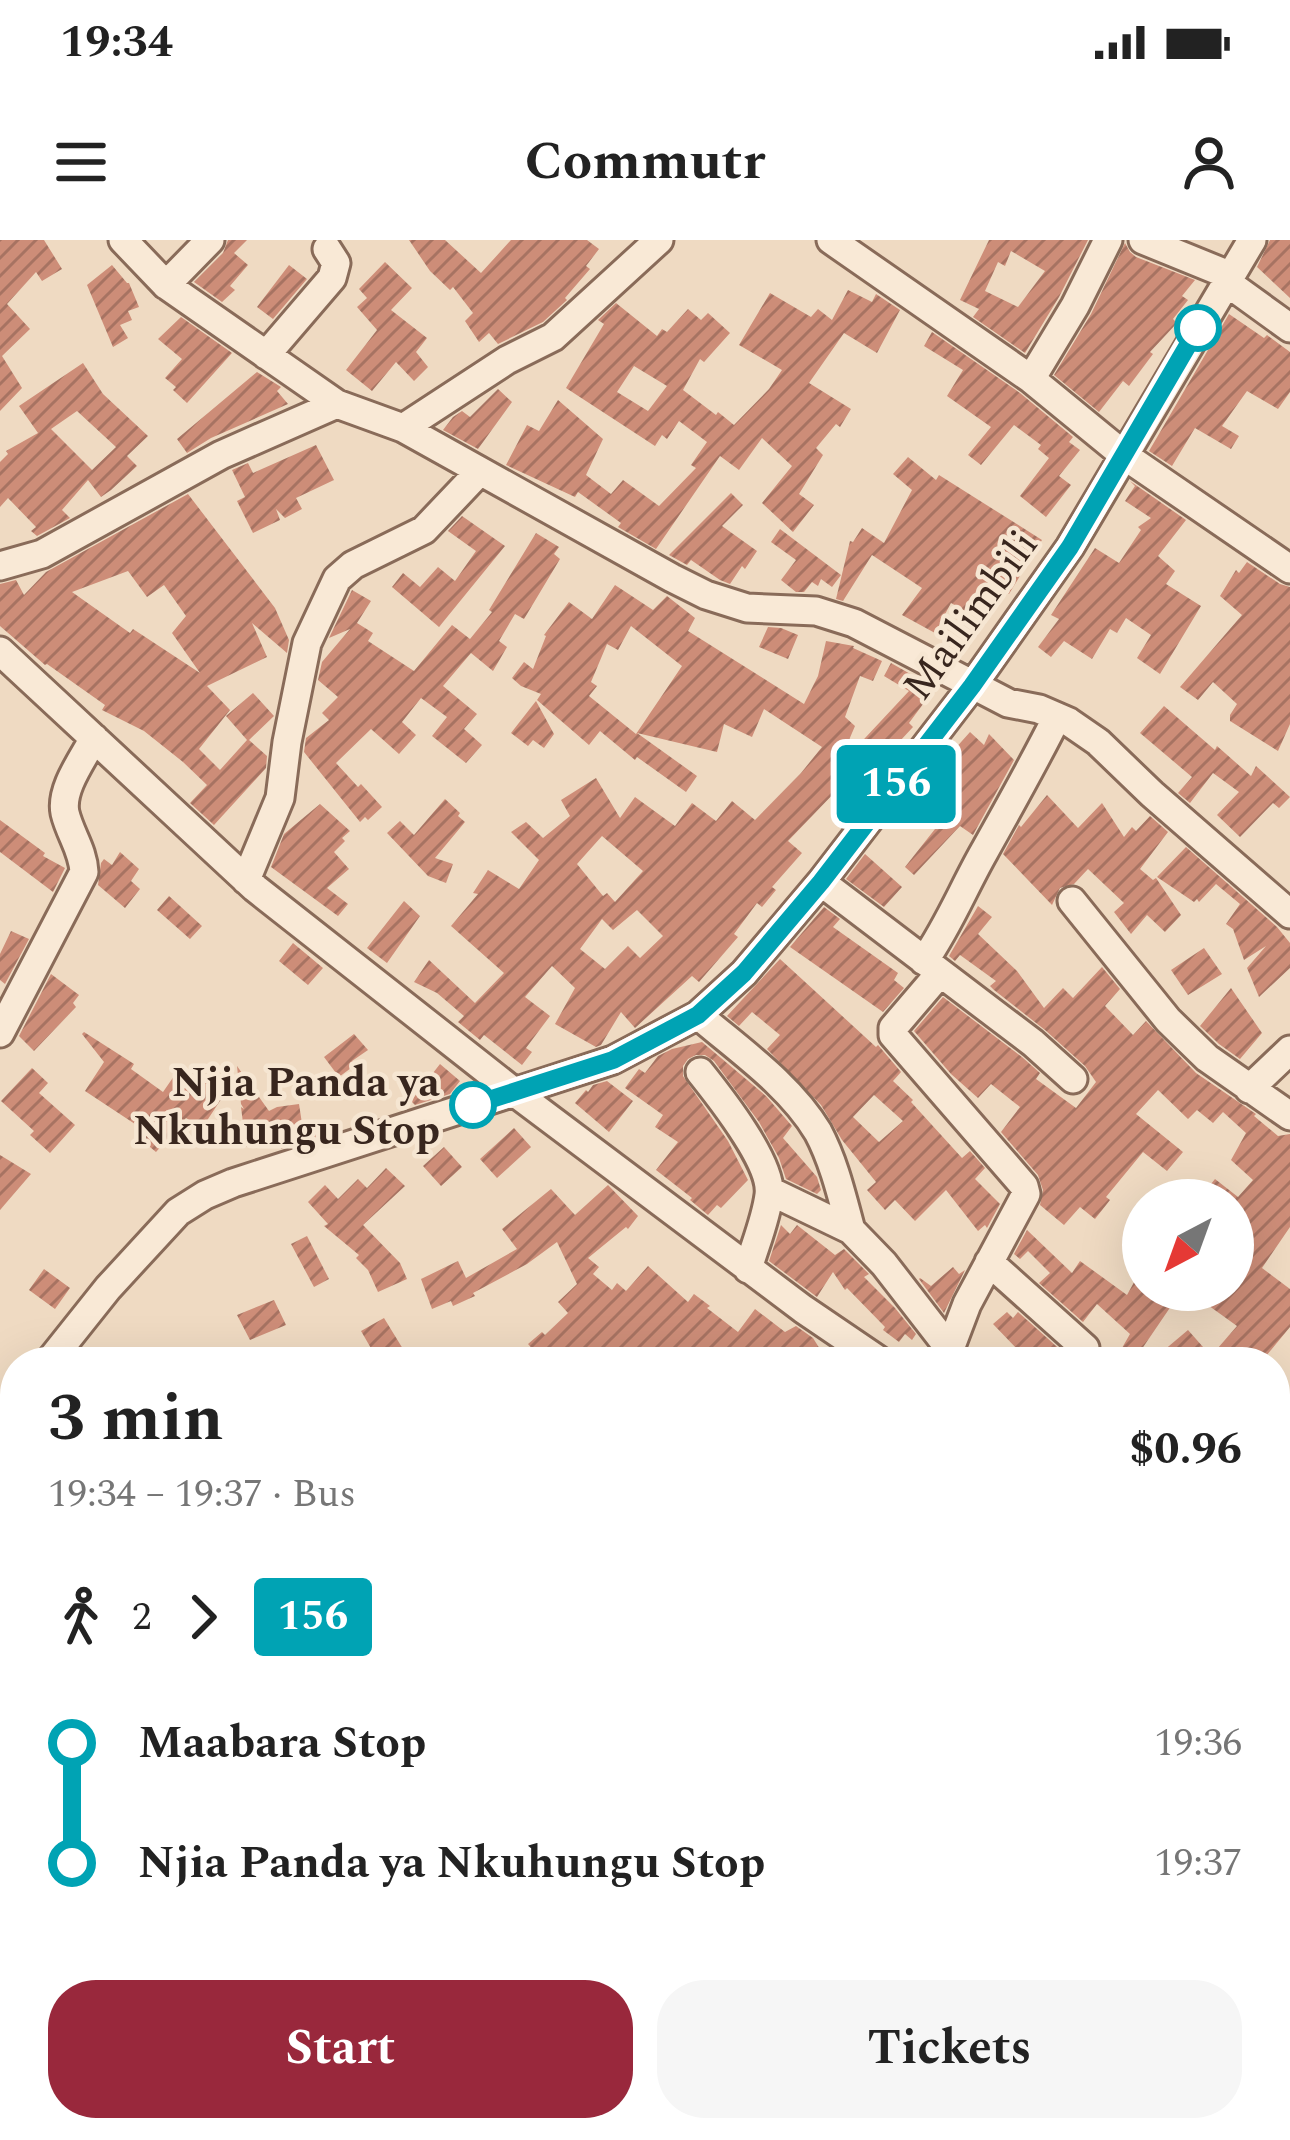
<!DOCTYPE html>
<html lang="en">
<head>
<meta charset="utf-8">
<style>
  :root { --surface:#fff; --page:#f6f6f6; --text:#222; --muted:#767676; --accent:#99283c }
  body { margin:0; font-family:Spectral,serif; background:var(--page); color:var(--text); height:100vh; display:flex; flex-direction:column; font-size:45px; white-space:nowrap }
  * { box-sizing:border-box; margin:0 }
  p { font-size:39px; color:var(--muted) }
  .icon { flex:none; width:66px; height:66px; fill:none; stroke:currentColor; stroke-width:2; stroke-linecap:round; stroke-linejoin:round }
  .map { position:relative; flex:1; overflow:hidden }
  .panel { position:absolute; left:0px; top:1107px; width:1290px; height:795px; display:flex; flex-direction:column; background:var(--surface); border-radius:48px 48px 0 0; box-shadow:0 12px 48px #0002 }
  .panel>* { flex:none }
  .badge { padding:0 24px; border-radius:9px; font-size:42px; line-height:78px }
  .needle { width:78px; rotate:221deg }
  .controls { position:absolute; left:1122px; top:939px; display:grid; gap:24px }
  .controls a { display:grid; place-items:center; width:132px; height:132px; border-radius:50%; background:var(--surface); box-shadow:0 12px 48px #0002; font-size:60px }
  .map>.badge { position:absolute; translate:-50% -50%; box-shadow:0 0 0 6px #fff }
  .legs { display:flex; align-items:center; gap:18px; height:132px; padding:0 48px; font-size:39px }
  .legs p { margin-inline-start:auto }
  .headline { display:flex; align-items:center; justify-content:space-between; height:204px; padding:0 48px }
  h1 { font-size:66px; font-weight:700; line-height:90px }
  .primary-button { display:flex; gap:24px; margin-top:auto; padding:24px 48px }
  .primary-button a { flex:1; height:138px; border-radius:48px; background:var(--accent); color:#fff; font-size:48px; font-weight:700; line-height:138px; text-align:center }
  .primary-button a+a { background:var(--page); color:var(--text) }
  ul { padding:0 48px; list-style:none }
  li { display:flex; align-items:center; gap:42px; height:120px; font-size:45px }
  li i { display:grid; place-items:center; width:18px; height:100%; margin:0 15px; background:currentColor }
  li i::after { content:''; width:30px; height:30px; margin:-15px; border:9px solid; border-radius:50%; background:var(--surface) }
  li p { margin-inline-start:auto }
  li:first-child i { background:linear-gradient(#0000 50%,currentColor 0) }
  li:last-child i { background:linear-gradient(currentColor 50%,#0000 0) }
  .status { display:flex; justify-content:space-between; align-items:center; height:84px; padding:0 60px; background:var(--surface); direction:ltr }
  .status svg { height:33px; fill:currentColor }
  header { display:flex; justify-content:space-between; align-items:center; height:156px; padding:0 48px; background:var(--surface); font-size:54px; font-weight:700 }
  .map>svg:first-child { display:block }
  .building { fill:url(#building-hatch); fill-rule:evenodd }
  .lines { fill:none; stroke-linecap:round; stroke-linejoin:round }
  .minor-casing { stroke:#896b59; stroke-width:33 }
  .minor { stroke:#f9e9d6; stroke-width:27 }
  .line-1-casing { stroke:#fff; stroke-width:27 }
  .line-1 { stroke:#00a3b4; stroke-width:18 }
  .stop-1-dot { fill:#fff; stroke:#00a3b4; stroke-width:6 }
  .labels { text-anchor:middle; stroke-width:9; stroke-linejoin:round; paint-order:stroke }
  .street-label { font-size:42px; fill:#38261e; stroke:#f6e6d2 }
  .stop-label { font-size:42px; font-weight:bold; fill:#38261e; stroke:#f6e6d2; text-anchor:end }
</style>
</head>
<body>
<div class="status"><b>19:34</b><svg viewBox="0 0 49 12"><path d="M0 12V9h3v3zM5 12V6h3v6zM10 12V3h3v9zM15 12V0h3v12zM26 1h20v11H26zM47 4h2v5h-2z"/></svg></div>
<header><svg class="icon" aria-label="menu" viewBox="0 0 24 24"><path d="M4 6h16M4 12h16M4 18h16"/></svg>Commutr<svg class="icon" aria-label="person" viewBox="0 0 24 24"><circle cx="12" cy="8" r="4"/><path d="M4 21q1-7 8-7t8 7"/></svg></header>
<div class="map">
<svg width="1290" height="1900" viewBox="0 0 1290 1900">
  <defs>
    <pattern id="building-hatch" width="6" height="6" patternUnits="userSpaceOnUse" patternTransform="scale(3)"><rect width="6" height="6" fill="#cd8d78"/><path d="M-1 1l2-2M0 6l6-6M5 7l2-2" fill="none" stroke="#a77362"/></pattern>
  </defs>
  <rect width="100%" height="100%" fill="#efdac2"/>
  <path class="building" d="M0 0H44L62 29 42 41 36 32 7 64 30 89 2 116 22 148 0 171Z
    M228 0H247L234 13 248 25 230 46 235 50 222 62 194 42 223 13Z
    M409 0H445L481 33 511 0H587L599 9 586 26 590 29 565 58 567 60 543 82 498 104 489 93 479 102 465 81 473 73 453 47 450 50 430 31Z
    M989 0H1088L1059 57 1025 113 973 77 979 69 960 60ZM1011 11 1045 31 1018 67 985 51 998 22 1005 26Z
    M1270 0H1290V58L1257 27Z
    M1125 3 1130 12 1136 17 1195 40 1182 56 1188 60 1173 79 1177 83 1150 112 1153 114 1129 146 1123 141 1099 172 1054 135 1091 74Z
    M385 22 412 48 391 70 427 98 416 112 428 127 414 141 396 122 372 151 346 130 377 90 357 67 367 58 359 49Z
    M112 25 127 43H129L139 67 128 71 132 80 120 85 128 98 113 107 87 45Z
    M289 25 307 39 273 79 257 67Z
    M848 50 872 62 876 54 900 70 877 113 844 93 809 143 851 169 840 187 836 184 816 208 823 215 799 254 814 265 793 292 762 263 792 226 762 198 739 230 720 216 656 309 618 287 621 283 578 252 575 257 506 225 527 185 539 191 558 160 603 199 586 235 611 254 623 240 659 266 696 228 691 225 707 202 679 181 667 199 662 195 655 206 566 148 604 84 598 80 616 63 657 96 662 89 667 92 688 69 701 80 708 73 730 93 704 122 700 119 683 150 716 175 718 172 734 185 769 149 782 130 739 105 770 53 811 77 818 69 832 80ZM634 126 667 146 648 171 617 152Z
    M1229 74 1264 98 1267 95 1290 112V152L1278 169 1247 151 1222 186 1239 196 1231 209 1195 188 1172 226 1149 211Z
    M181 77 232 113 187 163 173 150 176 147 165 138 182 119 158 99Z
    M932 92 1020 153 1073 197 1069 202 1080 210 1059 236 1071 245 1046 277 1020 256 1049 218 1038 209 1041 205 1014 185 981 225 968 215 991 187 947 156 963 130 924 106Z
    M83 123 103 154 148 196 127 216 137 226 111 250 101 257 88 240 62 270 70 278 37 296 31 291 36 287 8 258 0 267V222L8 214 6 211 38 193 19 166ZM77 171 116 207 92 230 51 189Z
    M257 132 281 147 277 151 288 164 211 198 187 213 177 199Z
    M498 149 512 162 478 209 443 190 453 177 462 171 470 177Z
    M316 205 334 240 296 258 302 269 285 278 276 269 280 280 253 293 237 261 245 257 232 230 248 223 253 233Z
    M908 217 936 240 939 235 1042 300 1009 354 989 341 971 374 951 363 935 393 902 375 922 348 872 315 843 361 836 359 850 301 853 302 862 288 884 303 912 250 893 234Z
    M1130 241 1186 280 1158 316 1175 331 1166 344 1201 366 1160 434 1137 418 1151 395 1126 378 1117 393 1110 389 1092 419 1064 401 1051 417 1038 407 1059 379 1051 375 1095 308 1119 323 1141 290 1138 287 1151 278 1125 261 1135 246Z
    M731 253 743 265 722 286 757 311 745 329 742 326 730 344 720 340 691 320 687 325 669 315Z
    M188 254 275 368 289 400 287 413 252 383 267 417 207 446 230 470 199 509 220 530 247 500 226 476 253 453 274 476 249 500 267 516 266 528 214 585 190 563 207 545 183 522 144 491 102 470 105 465 47 424 45 425 0 386V344L16 340 24 355 46 332ZM128 331 147 357 164 345 186 376 172 393 200 433 133 389 130 393 72 352Z
    M462 276 505 306 439 387 392 347 403 333 420 347 438 327 455 341 476 311 448 291Z
    M780 289 841 335 832 347 821 339 818 346 812 342 804 352H796L781 340 796 320 771 302Z
    M536 293 559 307 554 314 560 319 524 379 515 374 499 401 507 407 493 431 471 413 443 446 477 474 464 489 482 505 466 523 432 496 447 477 421 458 402 482 416 495 399 514 371 489 336 523 358 547 361 544 382 567 368 580 365 577 360 582 304 512 306 498 329 480 322 473 338 457 318 440 322 422 350 389 329 398 352 350 371 361 357 383 373 393 368 401 414 431 452 385 470 399 492 372 489 370Z
    M1247 322 1280 344 1290 347V484L1278 511 1230 481V475L1237 464 1213 442 1198 460 1180 447 1242 375 1220 356 1236 330 1239 333Z
    M615 345 653 370 667 356 695 378 688 391 804 464 818 436 826 401 854 406 853 408 882 421 873 441 860 436 845 477 855 486 837 528 909 451 884 436 891 423 935 448 909 483 913 487 848 557 839 548 788 601 802 613 772 647 776 650 762 667 757 663 734 694 738 697 699 742 692 736 635 788 621 772 601 805 596 807 555 784 575 748 552 726 525 757 550 776 526 808 532 812 522 825 484 795 480 800 458 782 464 776 437 753 414 742 429 720 475 763 504 733 451 686 478 654 473 653 488 630 519 649 539 620 511 592 526 582 543 598 570 576 561 560 596 538 620 578 635 557 675 586 692 563 716 581 732 561 755 580 801 533 822 507 764 469 752 497 724 484 717 512 637 493 697 536 686 552 637 517 635 520 600 491 589 505 537 460 541 454 521 446 512 438 524 422 533 429 546 396 544 395 569 362 592 379ZM631 386 682 426 636 494 589 456 597 446 591 442 607 404 618 410ZM602 596 643 631 615 662 607 653 603 656 577 624ZM637 670 663 696 640 718 628 706 605 729 580 709 602 679 613 690Z
    M768 387 781 388 798 395 788 419 759 407Z
    M536 461 554 494 544 508 533 500 528 506 511 493Z
    M1164 466 1215 510 1217 506 1251 536 1256 526 1290 557 1279 568 1273 563 1240 597 1217 575 1239 552 1213 533 1190 563 1178 553 1192 537 1140 493Z
    M970 492 984 505 989 494 1014 520 973 595 960 586 914 635 905 627 935 589 904 564 918 546 920 548Z
    M1047 555 1078 588 1102 563 1124 597 1132 587 1136 591 1150 576 1168 592 1140 629 1153 640 1156 638 1181 675 1165 692 1147 675 1131 694 1114 672 1124 663 1088 629 1074 644 1060 648 1052 665 1003 614 1019 585 1021 587Z
    M445 559 460 573 458 576 465 582 435 618 453 624 446 643 428 636 387 593 400 581 414 595Z
    M320 564 350 591 342 598 345 601 334 612 349 629 327 648 348 664 338 676 271 627 284 594Z
    M0 580 45 613 43 616 65 628 53 652 0 612Z
    M1186 607 1277 687 1290 703V728L1259 757 1247 728 1266 706 1244 720 1233 689 1226 684 1240 664 1216 644 1199 662 1197 659 1194 662 1157 637Z
    M120 612 139 629 131 641 140 649 125 668 98 645 101 623 104 619 112 625Z
    M865 614 902 647 884 667 846 639Z
    M169 656 202 686 190 699 157 670Z
    M404 661 420 676 387 723 367 708Z
    M978 666 992 677 978 694 1017 731 1044 768 1063 748 1073 758 1102 727 1120 749 1105 766 1133 795 1146 781 1196 833 1256 874 1254 876 1278 896 1290 894V987L1262 1028 1290 1049V1087L1261 1122H1150L1188 1090 1211 1116 1237 1086 1187 1050H1233V963L1235 960H1198L1215 939 1238 957 1253 940 1231 920 1246 893 1223 872 1213 883 1197 870 1188 879 1158 850 1136 874 1183 912 1167 931 1143 912 1106 957 1110 960 1095 979 1080 967 1064 985 1040 965 1043 950 1038 935 1001 892 1020 867 991 844 978 858 951 834 914 791 943 757 1022 817 1040 833 1036 839 1076 868 1096 842 1085 826 1045 790 994 750 990 746 996 741 960 715 955 721 949 716Z
    M824 667 840 679 833 687 898 733 894 740 904 748 883 772 790 707Z
    M11 691 29 699 5 744 0 740V714Z
    M293 703 323 728 308 745 279 721Z
    M1204 708 1222 734 1188 755 1171 730Z
    M780 719 876 807 878 805 901 832 893 841 913 860 911 862 962 918 970 911 985 928 975 939 1000 964 987 988 985 985 978 991 946 950 915 981 895 960 885 970 867 950 876 942 842 900 821 865 767 809 780 795 752 772 739 786 727 776ZM874 855 903 881 879 902 853 877Z
    M51 734 79 755 73 763 76 767 34 811 19 796Z
    M1231 748 1262 793 1240 819 1219 804 1200 786Z
    M84 792 134 824 131 829 163 852 181 826 224 855 202 888 186 878 156 912 138 897 144 890 85 851 104 822 82 794Z
    M354 794 368 810 352 821 355 825 339 837 324 817Z
    M702 802 766 856 792 886 783 898 817 937 821 950 817 954 786 939 779 918 759 882 714 821 705 815H696L688 819 683 826V836L728 901 748 940 721 968 717 965 708 975 690 960 692 958 656 930 678 902 655 887 663 875 625 848 639 829 645 833 658 816 672 809Z
    M440 824 460 841 450 854 415 865 411 861Z
    M237 826 269 871 277 867 299 864 303 890 323 887 324 895 281 909 280 903 246 907 241 867 244 869 241 864Z
    M32 828 48 843 39 853 75 885 50 913 30 895 34 891 1 861Z
    M607 841 633 861 609 892 575 863 586 850 588 852 593 845Z
    M514 888 531 907 497 938 480 919Z
    M444 907 462 927 441 946 423 926Z
    M0 915 31 934 0 970Z
    M386 928 405 946 363 985 400 1023 407 1039 378 1052 368 1030 356 1018 359 1015 324 986 328 984 308 962 325 945 338 959 358 939 367 948Z
    M608 945 638 976 628 989 626 987 588 1018 599 1027 593 1034 612 1050 617 1043 626 1051 648 1026 688 1062 694 1054 710 1066 707 1068 738 1092 755 1069 785 1092 796 1086 813 1098 828 1122H544L528 1104 542 1092 545 1095 568 1073 558 1062 577 1044 557 1002 527 1024 473 1053 475 1056 453 1066 451 1061 432 1069 421 1039 458 1021 466 1038 517 1009 502 989 551 949 575 975Z
    M781 985 790 994 797 985 835 1015 844 1009 869 1034 864 1037 895 1068 916 1094 912 1100 905 1094 899 1102 883 1090 885 1087 847 1048 845 1050 833 1032 817 1057 769 1021Z
    M1027 990 1072 1033 1080 1021 1127 1055 1143 1026V1050H1182L1133 1122H1114L1130 1094 1097 1064 1083 1082 1039 1043 1050 1033 1028 1011 1020 1019 1014 1014Z
    M307 996 329 1039 314 1047 291 1004Z
    M953 1027 959 1034 965 1030 944 1073 919 1039 920 1038 931 1046Z
    M44 1029 70 1048 55 1069 29 1050Z
    M274 1060 286 1085 250 1100 237 1075Z
    M1007 1072 1013 1078 1018 1072 1074 1122H1008L1017 1109 993 1084Z
    M384 1078 403 1109 379 1122 361 1091Z"/>
  <g class="lines">
    <g class="minor-casing">
      <path id="minor" d="M123 0 166 45 337 164 403 188 672 338 706 355 747 368 816 371 854 383 1008 463 1039 469 1069 482 1098 502 1152 554 1290 674
        M831 0 1031 139 1125 216 1290 329
        M1143 0 1229 35
        M1225 41 1290 88
        M166 45 210 0
        M266 115 332 38 336 23 327 9
        M1031 139 1075 66 1108 0
        M403 188 507 120 553 97 659 0
        M0 326 42 314 221 215 337 164
        M0 411 255 648 513 851 803 1069 881 1122
        M246 640 280 558 287 502 307 403 337 339 353 325 424 290 480 231
        M821 642 1033 803 1073 839
        M1072 661 1168 780 1207 818 1290 876
        M924 721C949 685 963 649 984 612 1009 567 1034 523 1057 477
        M940 733 893 788V795L1024 946 1026 954 967 1064 945 1122
        M698 775C739 810 790 845 818 892 834 922 842 957 851 990
        M0 793 84 632C83 610 70 594 65 573 60 549 83 519 94 498
        M700 832C720 857 773 924 769 955 766 979 755 1005 748 1029
        M1249 849 1290 810
        M770 951 851 990 884 1024 949 1108
        M989 1022 1085 1108
        M49 1122 108 1048 178 972 205 955 233 943 613 820 698 775 744 733 821 642 972 446 1070 307 1252 0
        M0 1182 15 1165
        M1275 1337 1290 1345
        M0 1379 15 1378
        M1275 1564 1290 1537
        M0 1619 15 1628
        M1275 1756 1290 1760
        M434 1887 454 1900
        M967 1887 990 1900
        M98 1900 106 1887
        M1096 1900 1104 1887"/>
    </g>
    <use href="#minor" class="minor"/>
  </g>
  <g class="lines">
    <g class="line-1-casing">
      <path id="line-1" d="M473 865 613 820 698 775 744 733 821 642 972 446 1070 307 1198 88"/>
    </g>
    <use href="#line-1" class="line-1"/>
  </g>
  <g class="stop-1-dot">
    <circle cx="1198" cy="88" r="21"/>
    <circle cx="473" cy="865" r="21"/>
  </g>
  <g class="labels">
    <g class="street-label">
      <text transform="translate(969 374) rotate(-54)" y="15">Mailimbili</text>
    </g>
    <g class="stop-label">
      <text x="440" y="856">Njia Panda ya<tspan x="440" dy="48">Nkuhungu Stop</tspan></text>
    </g>
  </g>
</svg>
<div class="controls">
<a><svg class="needle" viewBox="-14 -14 28 28"><path d="M0-13l5 13h-10z" fill="#e53935"/><path d="M0 13l5-13h-10z" fill="#767676"/></svg></a>
</div>
<b class="badge" style="left:896px;top:544px;background:#00a3b4;color:#fff">156</b>
<section class="panel">
<div class="headline"><div><h1>3 min</h1><p>19:34 – 19:37 · Bus</p></div><b>$0.96</b></div>
<div class="legs"><svg class="icon" aria-label="walk" viewBox="0 0 24 24"><circle cx="13" cy="4" r="2"/><path d="M13 8l-2 6 4 7M11 14l-3 7M7 12l3-4h3l4 4"/></svg>2<svg class="icon" aria-label="forward" viewBox="0 0 24 24"><path d="M9 5l7 7-7 7"/></svg><b class="badge" style="background:#00a3b4;color:#fff">156</b></div>
<ul>
<li><i style="color:#00a3b4"></i><b>Maabara Stop</b><p>19:36</p></li>
<li><i style="color:#00a3b4"></i><b>Njia Panda ya Nkuhungu Stop</b><p>19:37</p></li>
</ul>
<div class="primary-button"><a>Start</a><a>Tickets</a></div>
</section>
</div>
</body>
</html>
